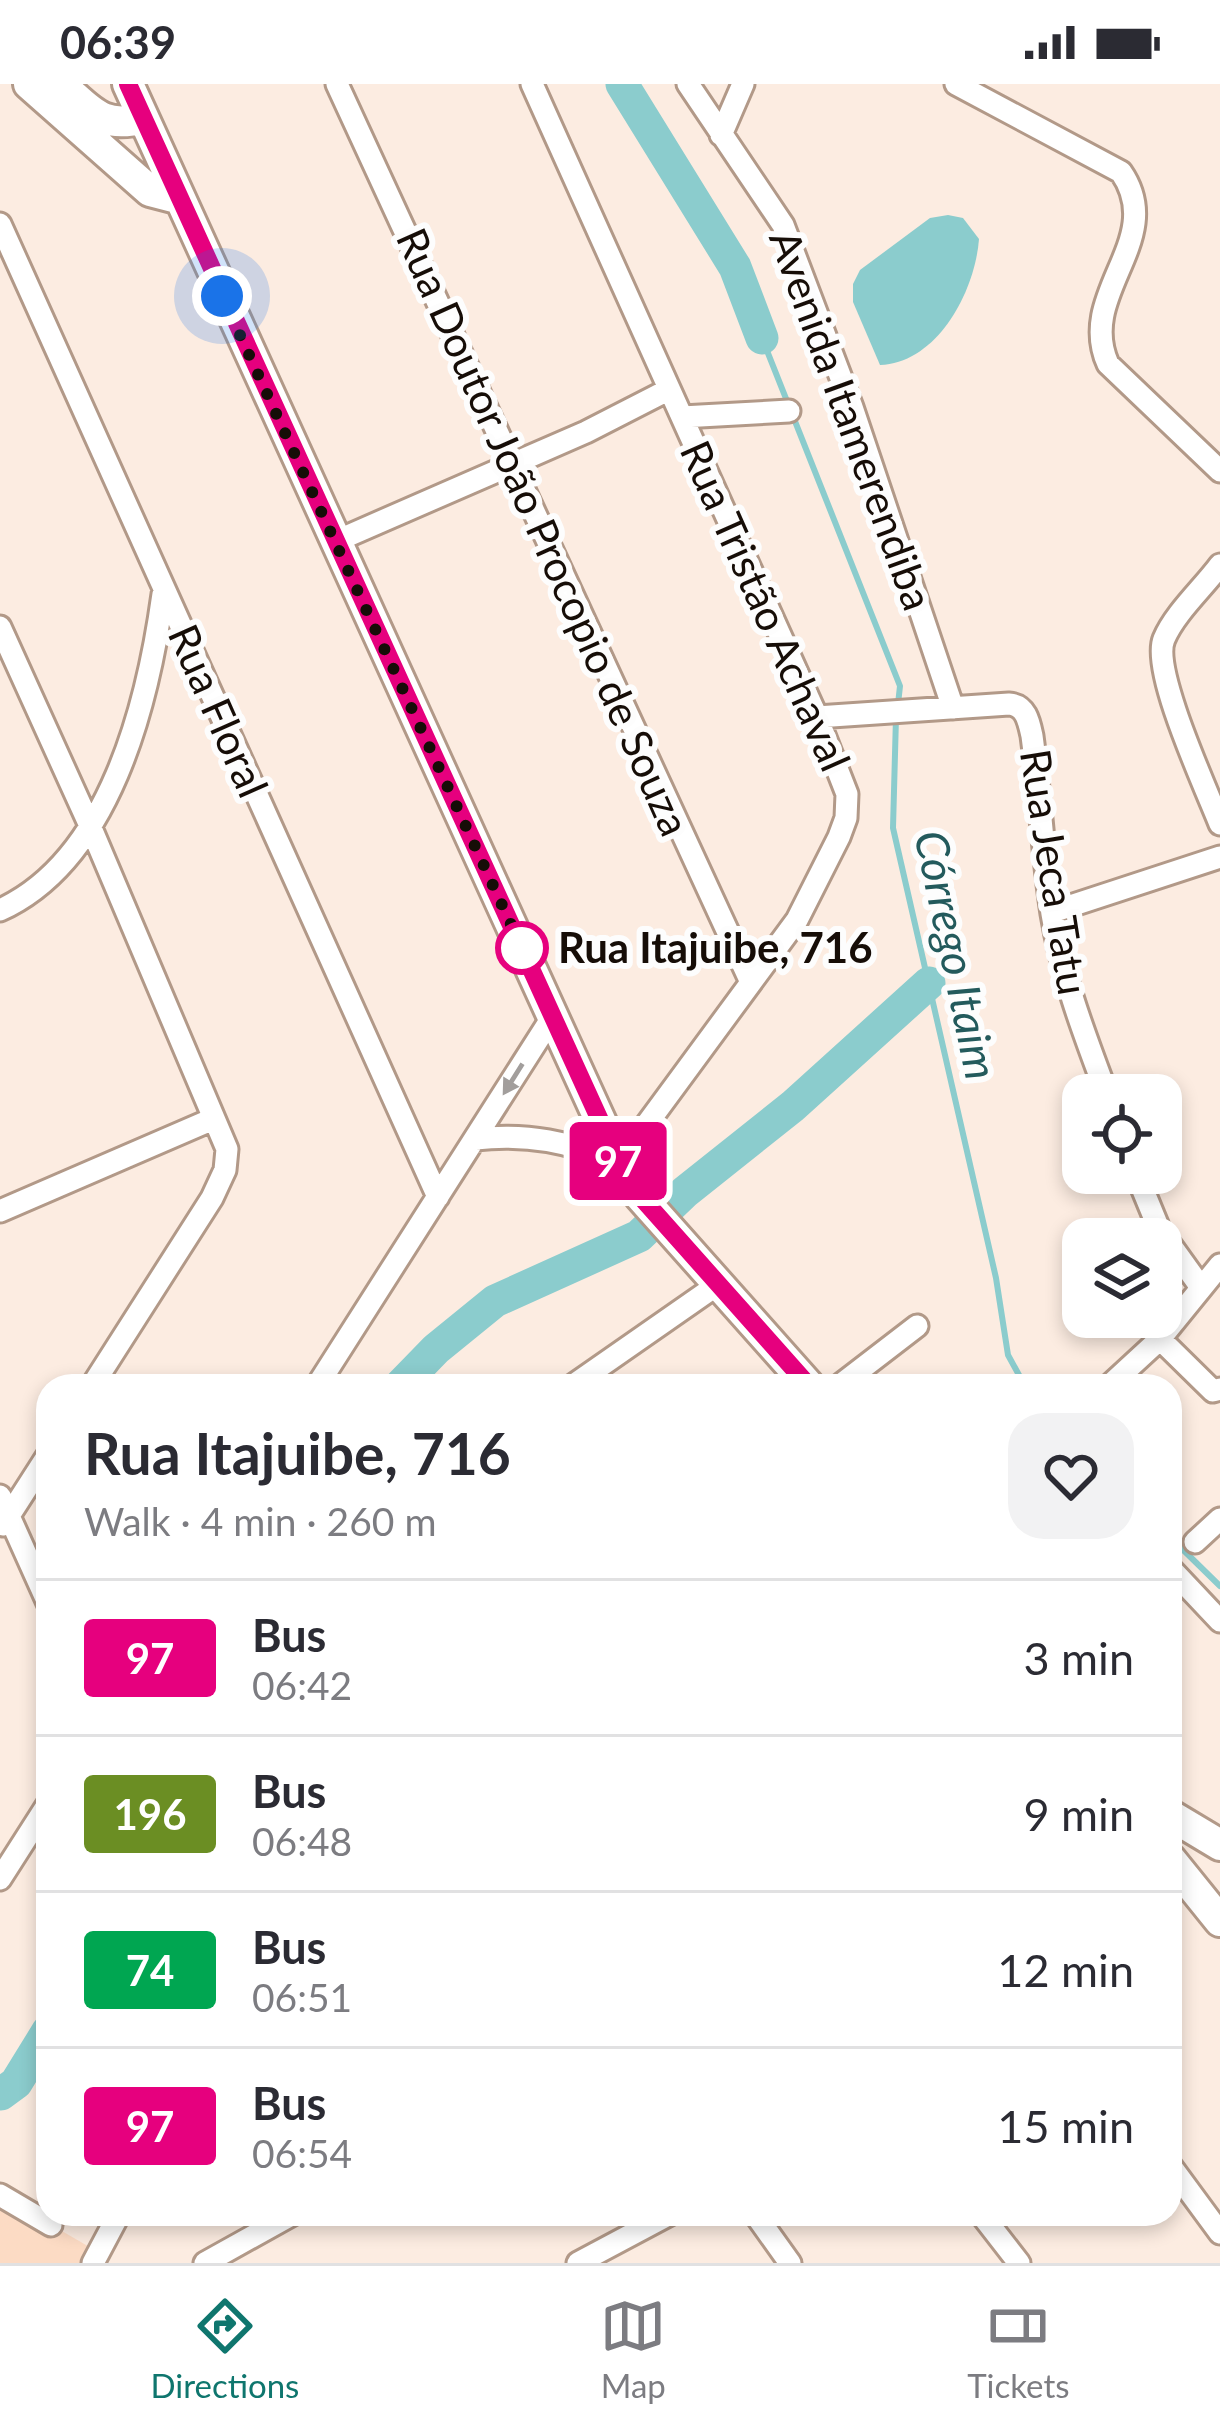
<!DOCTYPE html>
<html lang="en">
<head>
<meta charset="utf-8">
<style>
  :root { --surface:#fff; --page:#f2f2f3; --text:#2b2b33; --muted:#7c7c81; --line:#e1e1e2; --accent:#0f766e }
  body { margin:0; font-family:Lato,sans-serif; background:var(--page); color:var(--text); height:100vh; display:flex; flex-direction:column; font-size:45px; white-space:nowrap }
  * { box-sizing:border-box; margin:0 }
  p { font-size:39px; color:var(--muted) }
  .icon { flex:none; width:66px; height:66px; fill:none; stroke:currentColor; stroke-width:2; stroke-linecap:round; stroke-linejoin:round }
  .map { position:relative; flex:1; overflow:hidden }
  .sheet { position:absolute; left:36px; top:1290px; width:1146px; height:852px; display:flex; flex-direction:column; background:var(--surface); border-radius:36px; box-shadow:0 6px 18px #0003 }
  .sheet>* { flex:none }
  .badge { padding:0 24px; border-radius:9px; font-size:42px; line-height:78px }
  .fabs { position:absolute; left:1062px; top:990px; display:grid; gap:24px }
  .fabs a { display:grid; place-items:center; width:120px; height:120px; border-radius:24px; background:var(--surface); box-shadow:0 6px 18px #0003; font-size:60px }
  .you { position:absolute; width:60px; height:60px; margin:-30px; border:9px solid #fff; border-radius:50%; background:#1a73e8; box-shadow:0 0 0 18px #1a73e833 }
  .map>.badge { position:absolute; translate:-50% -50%; box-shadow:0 0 0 6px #fff }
  .round { display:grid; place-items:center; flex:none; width:126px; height:126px; border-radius:36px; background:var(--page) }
  .overview { display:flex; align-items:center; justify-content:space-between; height:204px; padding:0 48px }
  h1 { font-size:57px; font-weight:700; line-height:90px }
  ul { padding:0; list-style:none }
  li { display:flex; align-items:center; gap:36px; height:156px; padding:0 48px; border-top:3px solid var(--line) }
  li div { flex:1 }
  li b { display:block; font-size:45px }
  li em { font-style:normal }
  li .badge { min-width:132px; font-weight:700; text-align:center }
  .status { display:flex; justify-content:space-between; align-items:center; height:84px; padding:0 60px; background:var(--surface); direction:ltr }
  .status svg { height:33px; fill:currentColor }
  .tab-bar { display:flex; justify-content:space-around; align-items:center; height:168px; border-top:3px solid var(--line); background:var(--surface); font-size:33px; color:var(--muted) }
  .tab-bar a { display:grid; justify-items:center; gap:6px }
  .tab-bar .current { color:var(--accent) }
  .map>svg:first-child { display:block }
  .built { fill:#fcdbc4 }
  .water { fill:#8bcccd }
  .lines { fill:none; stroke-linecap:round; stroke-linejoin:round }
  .stream { stroke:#8bcccd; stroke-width:6 }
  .river { stroke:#8bcccd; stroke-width:33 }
  .street-casing { stroke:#b29988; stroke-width:27 }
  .secondary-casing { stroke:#b29988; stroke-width:36 }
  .street { stroke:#fff; stroke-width:21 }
  .secondary { stroke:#fff; stroke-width:30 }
  .oneway { fill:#a29e9c }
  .line-casing { stroke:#fff; stroke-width:27 }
  .line { stroke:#e6007e; stroke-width:18 }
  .walk { stroke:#160d07; stroke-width:12; stroke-dasharray:0 21.6 }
  .stop-dot { fill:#fff; stroke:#e6007e; stroke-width:6 }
  .labels { text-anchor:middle; stroke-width:12; stroke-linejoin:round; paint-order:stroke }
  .street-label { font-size:42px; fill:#160d07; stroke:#fdfdfd }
  .stop-label { font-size:42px; font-weight:bold; fill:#160d07; stroke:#fdfdfd; text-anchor:start }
  .water-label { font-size:45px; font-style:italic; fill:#235a5c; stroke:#fdfdfd }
</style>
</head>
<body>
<div class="status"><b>06:39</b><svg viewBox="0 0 49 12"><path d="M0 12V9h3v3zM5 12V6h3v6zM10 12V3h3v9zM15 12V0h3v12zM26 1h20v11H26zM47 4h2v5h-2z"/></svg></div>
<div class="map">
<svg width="1220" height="2179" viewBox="0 0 1220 2179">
  <rect width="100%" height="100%" fill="#fcece1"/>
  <path class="built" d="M0 2111 98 2168 92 2179H0Z"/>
  <path class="water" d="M948 131 963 134 979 155C975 208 937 279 880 281L853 218V200L860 186 930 134Z"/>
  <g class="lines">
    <path class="stream" d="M762 254 900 602 898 620
      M896 633 893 744 996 1194 1008 1271 1025 1302
      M1170 1453 1220 1502"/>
    <path class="river" d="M622 0 735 183 762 254
      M400 1302 436 1265 495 1217 639 1152 685 1108 793 1022 929 899
      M1 2010 16 1999 48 1947"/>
    <g class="street-casing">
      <path id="street" d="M337 0 750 896
        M688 0 783 141 852 323 953 624
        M956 0 1121 88C1168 156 1076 209 1108 280L1220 387
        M721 51 743 0
        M0 140 438 1113
        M682 333 789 327
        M334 458 586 348 668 306
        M1220 481C1203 504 1175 529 1164 555 1151 586 1206 704 1220 740
        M0 543 91 744 227 1065 225 1086 212 1114 92 1302
        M817 633 1009 620C1026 621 1029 638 1032 652 1040 711 1043 772 1052 830 1062 893 1085 952 1107 1011
        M0 826C110 776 148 619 163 510
        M1052 828 1220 773
        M475 1055C528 1049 569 1058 619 1078L797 836 839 753 846 734 847 710 817 633 532 0
        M1136 1089 1159 1145 1200 1202
        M0 1127 213 1035
        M1160 1255 1213 1307 1220 1305
        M317 1302 551 935
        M572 1302 717 1201
        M839 1302 917 1242
        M1109 1302 1160 1255 1220 1181
        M0 1412 48 1519
        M3 1441 48 1371
        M1195 1458 1220 1435
        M1170 1484 1220 1537
        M0 1795 48 1720
        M1170 2081 1220 2149
        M0 2111 51 2141
        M755 2130 790 2179
        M981 2130 1019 2179
        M93 2179 119 2130
        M205 2179 293 2130
        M578 2179 670 2130"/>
    </g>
    <g class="secondary-casing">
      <path id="secondary" d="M29 0 150 107 177 114
        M60 0C90 25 101 46 143 34
        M128 0 619 1078 640 1112 809 1302
        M1170 1731 1220 1761
        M1170 1775 1220 1837"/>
    </g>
    <use href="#street" class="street"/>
    <use href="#secondary" class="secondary"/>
  </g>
  <defs><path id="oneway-solid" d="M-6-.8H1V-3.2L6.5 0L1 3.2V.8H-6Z" transform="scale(3)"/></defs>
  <use class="oneway" href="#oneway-solid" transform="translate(513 995) rotate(122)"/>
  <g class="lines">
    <g class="line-casing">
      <path id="line" d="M128 0 619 1078 640 1112 809 1302"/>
    </g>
    <use href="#line" class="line"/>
    <path class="walk" d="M222 212 525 871 522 864"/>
  </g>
  <circle class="stop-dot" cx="522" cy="864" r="24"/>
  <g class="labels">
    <g class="street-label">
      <text transform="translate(851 336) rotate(70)" y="15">Avenida Itamerendiba</text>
      <text transform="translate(543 448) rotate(66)" y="15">Rua Doutor João Procopio de Souza</text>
      <text transform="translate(765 522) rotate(66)" y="15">Rua Tristão Achaval</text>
      <text transform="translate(218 627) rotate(66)" y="15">Rua Floral</text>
      <text transform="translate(1054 788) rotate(81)" y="15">Rua Jeca Tatu</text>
    </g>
    <g class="stop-label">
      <text x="558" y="879">Rua Itajuibe, 716</text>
    </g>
    <g class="water-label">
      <text transform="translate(956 871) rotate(78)" y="16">Córrego Itaim</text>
    </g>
  </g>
</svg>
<div class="fabs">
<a><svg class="icon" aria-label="locate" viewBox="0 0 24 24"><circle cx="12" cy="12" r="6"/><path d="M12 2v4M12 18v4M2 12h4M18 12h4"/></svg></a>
<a><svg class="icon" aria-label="layers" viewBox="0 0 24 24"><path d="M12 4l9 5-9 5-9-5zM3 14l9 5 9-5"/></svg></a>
</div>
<div class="you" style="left:222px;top:212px"></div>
<b class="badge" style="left:618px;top:1077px;background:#e6007e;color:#fff">97</b>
<section class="sheet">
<div class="overview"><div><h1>Rua Itajuibe, 716</h1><p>Walk · 4 min · 260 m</p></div><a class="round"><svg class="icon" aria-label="heart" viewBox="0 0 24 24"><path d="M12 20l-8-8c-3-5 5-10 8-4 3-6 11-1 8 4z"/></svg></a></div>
<ul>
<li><span class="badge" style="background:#e6007e;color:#fff">97</span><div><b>Bus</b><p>06:42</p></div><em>3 min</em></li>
<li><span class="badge" style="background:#6b8e23;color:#fff">196</span><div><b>Bus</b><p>06:48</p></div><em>9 min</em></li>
<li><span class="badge" style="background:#00a651;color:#fff">74</span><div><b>Bus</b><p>06:51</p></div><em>12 min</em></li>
<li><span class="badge" style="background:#e6007e;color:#fff">97</span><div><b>Bus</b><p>06:54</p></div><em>15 min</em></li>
</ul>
</section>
</div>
<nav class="tab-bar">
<a class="current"><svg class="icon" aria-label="directions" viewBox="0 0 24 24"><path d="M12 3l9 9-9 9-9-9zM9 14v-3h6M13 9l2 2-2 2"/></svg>Directions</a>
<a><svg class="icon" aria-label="map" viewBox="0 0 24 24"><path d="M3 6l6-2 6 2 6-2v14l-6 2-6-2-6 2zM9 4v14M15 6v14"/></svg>Map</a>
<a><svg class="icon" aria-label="tickets" viewBox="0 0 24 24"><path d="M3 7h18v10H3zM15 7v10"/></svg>Tickets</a>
</nav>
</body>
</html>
